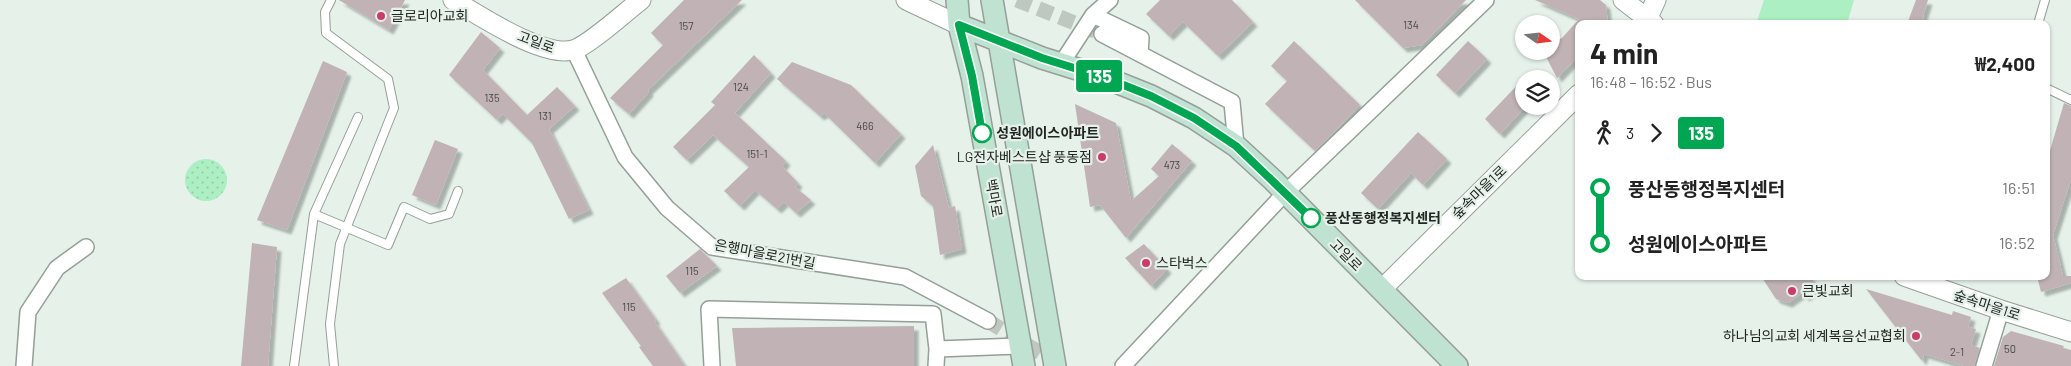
<!DOCTYPE html>
<html lang="en">
<head>
<meta charset="utf-8">
<style>
  :root { --surface:#fff; --page:#f2f2f2; --text:#222; --muted:#767676 }
  body { margin:0; font-family:Barlow,"Noto Sans KR",sans-serif; background:var(--page); color:var(--text); height:100vh; display:flex; flex-direction:column; font-size:19px; white-space:nowrap }
  * { box-sizing:border-box; margin:0 }
  p { font-size:16px; color:var(--muted) }
  .icon { flex:none; width:28px; height:28px; fill:none; stroke:currentColor; stroke-width:2; stroke-linecap:round; stroke-linejoin:round }
  .map { position:relative; flex:1; overflow:hidden }
  .panel { position:absolute; left:1575px; top:20px; width:475px; height:260px; display:flex; flex-direction:column; background:var(--surface); border-radius:10px; box-shadow:0 1px 4px #0004 }
  .panel>* { flex:none }
  .badge { padding:0 10px; border-radius:4px; font-size:18px; line-height:32px }
  .needle { width:32px; rotate:104deg }
  .fabs { position:absolute; left:1515px; top:15px; display:grid; gap:10px }
  .fabs a { display:grid; place-items:center; width:45px; height:45px; border-radius:50%; background:var(--surface); box-shadow:0 1px 4px #0004; font-size:25px }
  .map>.badge { position:absolute; translate:-50% -50%; box-shadow:0 0 0 2px #fff }
  .legs { display:flex; align-items:center; gap:8px; height:55px; padding:0 15px; font-size:16px }
  .legs p { margin-inline-start:auto }
  .summary { display:flex; align-items:center; justify-content:space-between; height:85px; padding:0 15px }
  h1 { font-size:28px; font-weight:700; line-height:38px }
  ul { padding:0 15px; list-style:none }
  li { display:flex; align-items:center; gap:18px; height:55px; font-size:19px }
  li i { display:grid; place-items:center; width:8px; height:100%; margin:0 6px; background:currentColor }
  li i::after { content:''; width:12px; height:12px; margin:-6px; border:4px solid; border-radius:50%; background:var(--surface) }
  li p { margin-inline-start:auto }
  li:first-child i { background:linear-gradient(#0000 50%,currentColor 0) }
  li:last-child i { background:linear-gradient(currentColor 50%,#0000 0) }
  .map>svg:first-child { display:block }
  .park { fill:url(#park-dots) }
  .garden { fill:#acefc2 }
  .building { fill:#c0b2b5; filter:url(#shadow) }
  .lines { fill:none; stroke-linecap:round; stroke-linejoin:round }
  .minor-tunnel { stroke:#bec8c1; stroke-width:15; stroke-dasharray:15 8; stroke-linecap:butt }
  .service-casing { stroke:#959f98; stroke-width:10 }
  .minor-casing { stroke:#959f98; stroke-width:18 }
  .tertiary-casing { stroke:#959f98; stroke-width:21 }
  .secondary-casing { stroke:#959f98; stroke-width:24 }
  .service { stroke:#fff; stroke-width:8 }
  .minor { stroke:#fff; stroke-width:15 }
  .tertiary { stroke:#fff; stroke-width:19 }
  .secondary { stroke:#c0e2d0; stroke-width:21 }
  .line-1-casing { stroke:#fff; stroke-width:11 }
  .line-1 { stroke:#00a651; stroke-width:8 }
  .poi-dot { fill:#ca3d6a; stroke:#e5f1e9; stroke-width:2 }
  .stop-1-dot { fill:#fff; stroke:#00a651; stroke-width:2.5 }
  .labels { text-anchor:middle; stroke-width:4.5; stroke-linejoin:round; paint-order:stroke }
  .number-label { font-size:11px; fill:#4a4948 }
  .poi-label { font-size:14px; fill:#222623; stroke:#e5f1e9; text-anchor:start }
  .street-label { font-size:14px; fill:#222623; stroke:#e5f1e9 }
  .stop-label { font-size:14px; font-weight:bold; fill:#222623; stroke:#e5f1e9; text-anchor:start }
</style>
</head>
<body>
<div class="map">
<svg width="2071" height="366" viewBox="0 0 2071 366">
  <defs>
    <pattern id="park-dots" width="8" height="8" patternUnits="userSpaceOnUse" patternTransform="scale(1.25)"><rect width="8" height="8" fill="#acefc2"/><path d="M2 2h.1M6 6h.1" fill="none" stroke="#94cda6" stroke-width="1.8" stroke-linecap="round"/></pattern>
    <filter id="shadow"><feDropShadow dx="4.5" dy="4.5" stdDeviation="1" flood-color="#0004"/></filter>
  </defs>
  <rect width="100%" height="100%" fill="#e5f1e9"/>
  <path class="park" d="M185 180a21 21 0 1 1 42 0a21 21 0 1 1-42 0Z"/>
  <path class="garden" d="M1764 0H1854L1847 24H1756Z"/>
  <path class="building" d="M339 0H405L389 30Z
    M684 0H742L648 90 649 92 629 114 610 98 663 45 651 33Z
    M1160 0H1232L1253 22 1218 56 1183 22 1169 36 1146 14Z
    M1355 0H1466L1422 45 1403 48Z
    M1535 0H1600L1606 5 1608 24H1579V55L1557 78 1543 51H1551V42L1562 38 1579 19Z
    M1916 0H1928L1923 16 1924 24H1907Z
    M481 32 500 48 483 70 527 115 557 87 575 106 549 129 589 210 569 219 532 143 503 114 497 120 449 75Z
    M1294 41 1360 105 1315 151 1265 104 1287 81 1271 66Z
    M1468 41 1487 59 1455 93 1436 75Z
    M754 55 771 73 735 113 786 161 782 166 798 183 795 187 811 200 796 213 784 202 777 209 755 190 740 206 724 191 749 167 713 135 687 160 673 147 715 105 711 102Z
    M323 61 347 72 287 230 257 220Z
    M792 62 851 85 901 134 875 163 824 113 820 116 777 79Z
    M1524 78V108L1500 134 1485 119Z
    M2064 103 2071 106V179L2053 235 2063 276H2071V283L2041 292 2037 276H2046V164Z
    M1075 104 1116 123 1131 201 1159 176 1151 169 1172 144 1192 161 1126 238 1100 205 1090 207Z
    M1418 132 1447 159 1423 185 1411 173 1378 209 1361 193Z
    M435 140 458 149 436 205 412 195Z
    M933 145 949 208 955 206 962 249 940 255 933 206 921 196 915 166Z
    M252 243 277 247 268 366H241Z
    M1144 244 1167 269 1151 286 1125 258Z
    M700 249 717 266 680 293 666 276Z
    M1761 276H1810L1818 288 1805 297 1802 293 1788 303 1776 299Z
    M626 278 656 320 654 321 685 366H653L639 347 641 346 602 293Z
    M1866 289 1952 315 1953 311 1971 317 1968 327 1976 329 1971 345 1980 348 1974 366H1964L1924 354 1922 361Z
    M914 326V366H736L732 328Z
    M2011 331 2064 346 2063 348 2071 350V366H1994L2003 337Z"/>
  <g class="lines">
    <path class="minor-tunnel" d="M1017 0 1102 34
      M988 321 1058 364"/>
    <g class="service-casing">
      <path id="service" d="M331 0 325 12 326 33 388 79 394 108 340 244 330 324 334 366
        M2038 24 2045 0
        M2046 88 2071 100
        M314 214 388 245 404 207 430 219 449 214 458 191
        M294 366 314 214 358 117"/>
    </g>
    <g class="minor-casing">
      <path id="minor" d="M1093 15 1141 38 1140 54
        M1102 34 1232 102 1236 146
        M574 50 625 157 667 208 712 247 905 277 988 321
        M1061 64 1093 15 1110 0
        M937 349 1020 346
        M24 366 28 312 57 268 86 247
        M712 366 709 309 933 314 937 349 936 366
        M1123 366 1285 193 1486 0
        M1984 366 2001 310"/>
    </g>
    <g class="tertiary-casing">
      <path id="tertiary" d="M453 0C479 15 547 61 576 49 594 41 624 13 641 0
        M906 0 959 25
        M1623 0 1654 24
        M1645 24 1656 0
        M1904 276 2001 310 2071 332
        M1381 290 1579 94"/>
    </g>
    <g class="secondary-casing">
      <path id="secondary" d="M957 0 959 25 972 76 1024 366
        M992 0 1055 366
        M959 25 1042 58 1106 78 1151 96 1194 118 1236 146 1273 180 1457 366"/>
    </g>
    <use href="#service" class="service"/>
    <use href="#minor" class="minor"/>
    <use href="#tertiary" class="tertiary"/>
    <use href="#secondary" class="secondary"/>
  </g>
  <g class="lines">
    <g class="line-1-casing">
      <path id="line-1" d="M982 133 972 76 959 25 1042 58 1106 78 1151 96 1194 118 1236 146 1311 218"/>
    </g>
    <use href="#line-1" class="line-1"/>
  </g>
  <g class="poi-dot">
    <circle cx="381" cy="16" r="5"/>
    <circle cx="1102" cy="157" r="5"/>
    <circle cx="1146" cy="263" r="5"/>
    <circle cx="1792" cy="291" r="5"/>
    <circle cx="1916" cy="336" r="5"/>
  </g>
  <g class="stop-1-dot">
    <circle cx="982" cy="133" r="9"/>
    <circle cx="1311" cy="218" r="9"/>
  </g>
  <g class="labels">
    <g class="number-label">
      <text x="1411" y="29">134</text>
      <text x="686" y="30">157</text>
      <text x="741" y="91">124</text>
      <text x="492" y="102">135</text>
      <text x="545" y="120">131</text>
      <text x="865" y="130">466</text>
      <text x="757" y="158">151-1</text>
      <text x="1172" y="169">473</text>
      <text x="692" y="275">115</text>
      <text x="629" y="311">115</text>
      <text x="2010" y="353">50</text>
      <text x="1957" y="356">2-1</text>
    </g>
    <g class="poi-label">
      <text x="391" y="21">글로리아교회</text>
      <text x="1092" y="162" text-anchor="end">LG전자베스트샵 풍동점</text>
      <text x="1156" y="268">스타벅스</text>
      <text x="1802" y="296">큰빛교회</text>
      <text x="1906" y="341" text-anchor="end">하나님의교회 세계복음선교협회</text>
    </g>
    <g class="street-label">
      <text transform="translate(536 42) rotate(20)" y="5">고일로</text>
      <text transform="translate(1479 192) rotate(-44)" y="5">숲속마을1로</text>
      <text transform="translate(994 198) rotate(80)" y="5">백마로</text>
      <text transform="translate(765 254) rotate(11)" y="5">은행마을로21번길</text>
      <text transform="translate(1346 255) rotate(45)" y="5">고일로</text>
      <text transform="translate(1987 305) rotate(18)" y="5">숲속마을1로</text>
    </g>
    <g class="stop-label">
      <text x="996" y="138">성원에이스아파트</text>
      <text x="1325" y="223">풍산동행정복지센터</text>
    </g>
  </g>
</svg>
<div class="fabs">
<a><svg class="needle" viewBox="-14 -14 28 28"><path d="M0-13l5 13h-10z" fill="#e53935"/><path d="M0 13l5-13h-10z" fill="#767676"/></svg></a>
<a><svg class="icon" aria-label="layers" viewBox="0 0 24 24"><path d="M12 4l9 5-9 5-9-5zM3 14l9 5 9-5"/></svg></a>
</div>
<b class="badge" style="left:1099px;top:76px;background:#00a651;color:#fff">135</b>
<section class="panel">
<div class="summary"><div><h1>4 min</h1><p>16:48 – 16:52 · Bus</p></div><b>₩2,400</b></div>
<div class="legs"><svg class="icon" aria-label="walk" viewBox="0 0 24 24"><circle cx="13" cy="4" r="2"/><path d="M13 8l-2 6 4 7M11 14l-3 7M7 12l3-4h3l4 4"/></svg>3<svg class="icon" aria-label="forward" viewBox="0 0 24 24"><path d="M9 5l7 7-7 7"/></svg><b class="badge" style="background:#00a651;color:#fff">135</b></div>
<ul>
<li><i style="color:#00a651"></i><b>풍산동행정복지센터</b><p>16:51</p></li>
<li><i style="color:#00a651"></i><b>성원에이스아파트</b><p>16:52</p></li>
</ul>
</section>
</div>
</body>
</html>
